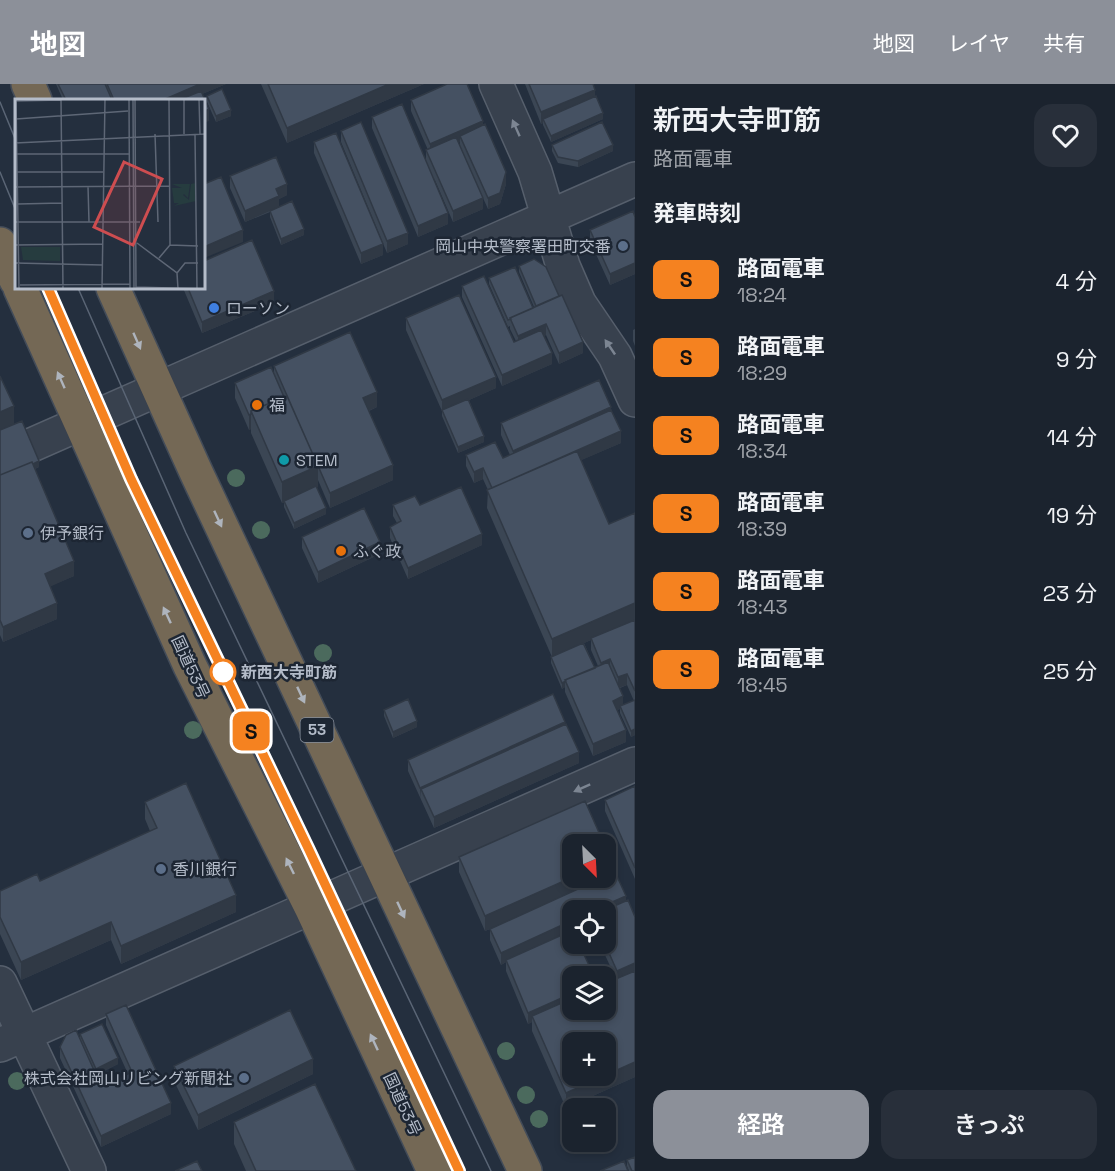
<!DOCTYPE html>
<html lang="ja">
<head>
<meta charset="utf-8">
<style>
  :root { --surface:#1b232e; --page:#282f3a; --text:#f1f3f6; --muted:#a0a4aa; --line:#39404a; --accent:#8c9099 }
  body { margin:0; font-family:"Space Grotesk","Noto Sans JP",sans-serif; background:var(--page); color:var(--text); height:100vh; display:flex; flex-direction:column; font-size:22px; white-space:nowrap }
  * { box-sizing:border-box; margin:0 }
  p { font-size:20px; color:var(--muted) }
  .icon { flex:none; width:33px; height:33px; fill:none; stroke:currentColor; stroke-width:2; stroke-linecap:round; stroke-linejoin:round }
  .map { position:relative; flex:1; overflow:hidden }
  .panel { display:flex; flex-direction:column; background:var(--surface); width:480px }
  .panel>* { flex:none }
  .badge { padding:0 12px; border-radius:9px; font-size:21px; line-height:39px }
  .needle { width:39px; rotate:156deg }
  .controls { position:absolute; left:562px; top:750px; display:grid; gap:12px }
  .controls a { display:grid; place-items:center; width:54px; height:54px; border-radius:12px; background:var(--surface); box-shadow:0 3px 9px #0003,0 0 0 2px var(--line); font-size:30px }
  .map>.badge { position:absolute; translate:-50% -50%; box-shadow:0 0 0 3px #fff }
  h2 { padding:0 18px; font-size:22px; line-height:54px }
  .round { display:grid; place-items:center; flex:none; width:63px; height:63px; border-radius:18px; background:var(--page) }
  .summary { display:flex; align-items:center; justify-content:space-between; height:102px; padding:0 18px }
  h1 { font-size:28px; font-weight:600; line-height:45px }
  .cta { display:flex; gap:12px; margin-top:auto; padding:12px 18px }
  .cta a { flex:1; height:69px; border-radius:18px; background:var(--accent); color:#fff; font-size:24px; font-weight:600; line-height:69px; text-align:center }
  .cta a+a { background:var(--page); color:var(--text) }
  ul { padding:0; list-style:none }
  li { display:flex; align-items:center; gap:18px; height:78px; padding:0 18px }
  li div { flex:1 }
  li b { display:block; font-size:22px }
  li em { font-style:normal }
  li .badge { min-width:66px; font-weight:700; text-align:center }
  header { display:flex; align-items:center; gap:36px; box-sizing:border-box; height:84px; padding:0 30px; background:var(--accent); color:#fff }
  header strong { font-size:28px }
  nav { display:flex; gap:33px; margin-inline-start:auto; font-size:21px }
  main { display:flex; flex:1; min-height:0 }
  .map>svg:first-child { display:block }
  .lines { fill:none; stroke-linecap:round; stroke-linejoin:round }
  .minor-casing { stroke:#565f6c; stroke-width:36 }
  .highway-casing { stroke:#434c59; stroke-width:36 }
  .minor { stroke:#38414e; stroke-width:33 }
  .highway { stroke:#746855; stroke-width:33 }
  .tram { stroke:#5a6575; stroke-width:1.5 }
  .tree { fill:#4b6a5d }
  .wall { fill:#3b4654; fill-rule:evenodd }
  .shaded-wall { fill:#303945 }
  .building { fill:#455162; stroke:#303945; stroke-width:1.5 }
  .oneway { fill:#7c8592 }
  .oneway2 { fill:#aeb4bd }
  .line-casing { stroke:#fff; stroke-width:14 }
  .line { stroke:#f58220; stroke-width:9 }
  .service-dot { fill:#5c6f8a; stroke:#1d2633; stroke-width:2 }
  .shop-dot { fill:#3f7fe0; stroke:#1d2633; stroke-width:2 }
  .food-dot { fill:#e8710a; stroke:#1d2633; stroke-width:2 }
  .culture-dot { fill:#0f9aa8; stroke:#1d2633; stroke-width:2 }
  .stop-dot { fill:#fff; stroke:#f58220; stroke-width:3 }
  .labels { text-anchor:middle; stroke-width:5; stroke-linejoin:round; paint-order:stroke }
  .shield { fill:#1d2633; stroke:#878f9c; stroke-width:1.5 }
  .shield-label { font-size:15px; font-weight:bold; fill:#b4bcc9 }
  .poi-label { font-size:16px; fill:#b4bcc9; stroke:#1d2633; text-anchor:start }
  .street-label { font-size:16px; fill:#b4bcc9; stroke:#1d2633 }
  .stop-label { font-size:16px; font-weight:bold; fill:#b4bcc9; stroke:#1d2633; text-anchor:start }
  .inset-road { fill:none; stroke:#5e6776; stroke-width:1.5 }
  .view { fill:#ce4d50; fill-opacity:0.15; stroke:#ce4d50; stroke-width:3 }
  .inset-edge { fill:none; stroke:#b4bcc9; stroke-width:3 }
</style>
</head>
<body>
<header>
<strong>地図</strong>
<nav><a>地図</a><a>レイヤ</a><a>共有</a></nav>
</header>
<main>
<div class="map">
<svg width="635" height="1087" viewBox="0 0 635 1087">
  <rect width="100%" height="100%" fill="#242f3e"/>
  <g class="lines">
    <g class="minor-casing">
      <path id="minor" d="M496 0 535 88 563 182 579 219 615 272 635 316
        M0 375 635 95
        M0 899 89 1087
        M0 961 635 680"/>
    </g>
    <g class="highway-casing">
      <path id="highway" d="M28 0 35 16
        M0 160 16 196
        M20 204 190 582 311 823 434 1087
        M113 204 196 388 525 1087"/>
    </g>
    <use href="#minor" class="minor"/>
    <use href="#highway" class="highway"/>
    <path class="tram" d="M0 18 16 57
      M0 88 16 127
      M48 204 131 395 309 766 459 1087
      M78 204 186 449 491 1087"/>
  </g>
  <g class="tree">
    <circle cx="236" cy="394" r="9"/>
    <circle cx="261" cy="446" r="9"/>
    <circle cx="323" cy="569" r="9"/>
    <circle cx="193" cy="646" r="9"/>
    <circle cx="506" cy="967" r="9"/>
    <circle cx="17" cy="997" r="9"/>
    <circle cx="526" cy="1011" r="9"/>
    <circle cx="539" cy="1035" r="9"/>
  </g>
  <path class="wall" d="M56 0H226L202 10 209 37 204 16H63Z
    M261 0H424L287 59Z
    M525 0H593L595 13 603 35 551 58 543 41V39L541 40Z
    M207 12 231 32 216 38 207 18Z
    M411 16 483 41 506 100 500 120 488 125 460 63V58L458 59 483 125 453 138 434 94 448 140 418 153 372 44V33L426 77V66H428L411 27Z
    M341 47 408 160 387 169 341 58Z
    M314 58 383 171 361 180 314 69Z
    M552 61 613 67 578 83 558 79 552 67Z
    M230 92 287 111 279 115V123L304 151 281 161 270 133V128L245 138 230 104Z
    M635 133V190L610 201 590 157V146Z
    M519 182 583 269 559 280 546 251 544 252 552 280 502 302 462 213V202L514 258 516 257 510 245V242L508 243 489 200V194L533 224 534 223 519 188Z
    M183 204H204L274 219 202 249Z
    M406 234 496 304 469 316 484 358 458 369 442 332V327L406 246Z
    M635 245V262L633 257V246Z
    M274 282 377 323 369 327 393 396 330 424 318 396 317 404 326 430 294 445 284 423V419H282L251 349V345L249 346 235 314V299L274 290Z
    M0 292 14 340 39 383 35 385 74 492 50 502 57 535 3 558 0 551Z
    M611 326 621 359 581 376 609 440 635 429V651L631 653 620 629V625L617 626 626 658 593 672 565 608V603L562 605 551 579V573H552L487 424 488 406 483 395 474 399 466 382V371L503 374 510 371 501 351V339ZM591 556V566L598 582 595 584 584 559ZM627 601 634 617 623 621 620 604Z
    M393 421H420L482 461 408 495 390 454V443L397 439 393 432Z
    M302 453 380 470 318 499 302 464Z
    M384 626 417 643 393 654 384 632Z
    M565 640 579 679 434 744 408 687V676Z
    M635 702V795L605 727V716Z
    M145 718 236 828 121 880 111 856 21 896 0 850V807L40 797 150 747 145 735Z
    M459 773 611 789 635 833V993L566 1024 532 947V938L528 940 506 887V878L501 881 490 856V845L485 847 459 788ZM573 826H606V860H600L616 895 573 926Z
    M106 930 171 1030 101 1063 60 974V963L101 1002 128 990 106 941Z
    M80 950 118 980 96 991 80 956Z
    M174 982 313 990 198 1046 174 997Z
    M234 1038 356 1087H246L234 1060Z
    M627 1076 635 1087H629L627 1082Z"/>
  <path class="shaded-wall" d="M200 0H226L188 16H163Z
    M389 0H424L287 59V44Z
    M595 6V17L543 35V39L541 40V28Z
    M209 25V37L204 39V28Z
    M231 26V32L216 38V32Z
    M603 29V35L551 58V52Z
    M483 37V48L460 52V58L430 71V60Z
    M613 61V67L578 83V77Z
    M206 62V68L204 69V63Z
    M506 88V100L500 120 488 125V114Z
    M287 100V111L279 115V123L245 138V127L276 105Z
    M483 114V125L453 138V127Z
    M448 129V140L418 153V142Z
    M304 145V151L281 161V155Z
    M243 146V158L204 174V163Z
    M408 149V160L387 169V157Z
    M383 160V171L361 180V169Z
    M635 179V190L610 201V190Z
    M274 207V219L202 249V238Z
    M546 240V251L518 263V252Z
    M583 258V269L559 280V269Z
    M552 269V280L502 302V291Z
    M496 293V304L442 328V316Z
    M377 308V323L363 329V314Z
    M14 322V340L0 346V328Z
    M611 323V334L513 379V367Z
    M251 330V345L249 346V331Z
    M621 347V359L492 415V404Z
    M484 352V358L458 369V363Z
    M39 377V383L0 399V393Z
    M393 381V396L330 424V409Z
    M318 382V403L284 418V417V419H282V398Z
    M483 384V395L474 399V388Z
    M326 424V430L294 445V439Z
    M482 450V461L408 495V484Z
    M380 458V470L318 499V488Z
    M74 477V492L45 505V490Z
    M57 519V535L3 558V543Z
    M635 519V537L552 573V555Z
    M610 575V586L601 590V579Z
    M627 590V601L618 604V593Z
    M565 597V603L562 605V599Z
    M623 612V624L620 622V625L613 628V617Z
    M417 637V643L393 654V648Z
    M565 638V650L421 705 420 715V704Z
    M635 645V651L631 653V647Z
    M626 646V658L593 672V660Z
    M579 668V679L434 744V733Z
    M611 776V791L606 793V778Z
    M573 793 605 794 485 847V832Z
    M236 811V828L121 880V862Z
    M626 812V823L606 826H594Z
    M573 836V848L506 876V878L501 881V869Z
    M111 838V856L21 896V878Z
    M635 879V891L617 898V887Z
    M573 909V920L532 932V938L528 940V929Z
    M118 974V980L96 991V985Z
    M313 975V990L198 1046V1031Z
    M635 978V993L566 1024V1009Z
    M171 1019V1030L101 1063V1052Z"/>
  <path class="building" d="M58 0H105L112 16H66Z
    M107 0H200L163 16H114Z
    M268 0H389L287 44Z
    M447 0H467L483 37 430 60 411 16Z
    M529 0H593L595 6 541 28Z
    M222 5 231 26 216 32 207 12Z
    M201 7 209 25 204 28V16H179Z
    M596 12 603 29 551 52 543 35Z
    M402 20 448 129 418 142 372 33Z
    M361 38 408 149 387 157 341 47Z
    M602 38 613 61 578 77 558 73 552 61Z
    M485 40 506 88 500 109 488 114 460 52Z
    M336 49 383 160 361 169 314 58Z
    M456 53 483 114 453 127 426 66Z
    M276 73 287 100 276 105 279 112 245 127 230 92Z
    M221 93 243 146 204 163V100Z
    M292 117 304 145 281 155 270 127Z
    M633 127 635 133V179L610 190 590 146Z
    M252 156 274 207 202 238 188 204H204V177Z
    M534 175 546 183 559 212 536 222 519 182Z
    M515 183 533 224 510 234 511 235 508 236 489 194Z
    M484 192 514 258 541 246 552 269 502 291 462 202Z
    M459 211 496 293 442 316 406 234Z
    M562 211 583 258 559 269 546 240 518 252 510 234Z
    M350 248 377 308 363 314 393 381 330 409 274 282Z
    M271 283 284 313 251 327V330L249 331 235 299Z
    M0 292 14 322 0 328Z
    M599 296 611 323 513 367 501 339Z
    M287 312 318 382 282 398 251 327Z
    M468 315 484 352 458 363 442 326Z
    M611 326 621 347 492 404 483 384 474 388 466 371 495 358 503 374Z
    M22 337 39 377 33 380 32 378 0 391V346Z
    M577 367 609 440 635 429V519L552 555 487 406Z
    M32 378 74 477 45 490 57 519 3 543 0 536V391Z
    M316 402 326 424 294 439 284 417Z
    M461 403 482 450 408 484 390 443 401 437 393 421 415 412 420 421Z
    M364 424 380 458 318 488 302 453Z
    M635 536V607L627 590 618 593 610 575 601 579 591 554Z
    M583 559 595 584 565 596 566 597 562 599 551 573Z
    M608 578 623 612 613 617 626 646 593 660 565 596Z
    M553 610 565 638 420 704 408 676Z
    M408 615 417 637 393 648 384 626Z
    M635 616V645L631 647 620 622Z
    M566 640 579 668 434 733 421 705Z
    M186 699 236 811 121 862 111 838 21 878 0 833V807L37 790 40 797 157 744 145 718Z
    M635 702V784L605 716Z
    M585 717 604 760H573V793L485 832 459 773Z
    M606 764 611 776 606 778Z
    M615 788 626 812 594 826H573V836L501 869 490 845 602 794H606V792Z
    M628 816 635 833V879L617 887 605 860H606V826H605Z
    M573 846V860H579L594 892H573V909L528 929 506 876Z
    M635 887V978L606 991V958H573V992H604L566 1009 532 932 573 914V926H606V899Z
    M126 921 171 1019 101 1052 60 963 66 951 76 946 101 1002 132 988 106 930Z
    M290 926 313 975 198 1031 174 982Z
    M102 940 118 974 96 985 80 950Z
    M315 1000 356 1087H256L234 1038Z
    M635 1073V1087H632L627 1076Z
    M197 1077 202 1087H175Z
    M624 1077 628 1087H600Z"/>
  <defs><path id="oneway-solid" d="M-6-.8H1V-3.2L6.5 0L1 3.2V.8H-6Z" transform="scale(1.5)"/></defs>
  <g class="oneway">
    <use href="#oneway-solid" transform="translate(516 44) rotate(-114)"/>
    <use href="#oneway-solid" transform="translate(610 263) rotate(-124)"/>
    <use href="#oneway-solid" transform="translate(582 704) rotate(156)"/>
  </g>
  <g class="oneway2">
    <use href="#oneway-solid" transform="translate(137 257) rotate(66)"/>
    <use href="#oneway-solid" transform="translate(61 296) rotate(-114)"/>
    <use href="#oneway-solid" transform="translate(218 435) rotate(65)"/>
    <use href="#oneway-solid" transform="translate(167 531) rotate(-115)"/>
    <use href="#oneway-solid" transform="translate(301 611) rotate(65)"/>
    <use href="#oneway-solid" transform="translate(290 782) rotate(-116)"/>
    <use href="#oneway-solid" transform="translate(401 826) rotate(65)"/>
    <use href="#oneway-solid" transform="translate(374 958) rotate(-115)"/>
  </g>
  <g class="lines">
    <g class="line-casing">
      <path id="line" d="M48 204 131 395 309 766 459 1087"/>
    </g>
    <use href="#line" class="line"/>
  </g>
  <g class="service-dot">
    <circle cx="623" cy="162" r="6"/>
    <circle cx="28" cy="449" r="6"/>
    <circle cx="161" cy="785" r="6"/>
    <circle cx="244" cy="994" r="6"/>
  </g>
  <circle class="shop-dot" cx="214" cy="224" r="6"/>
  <g class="food-dot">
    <circle cx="257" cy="321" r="6"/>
    <circle cx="341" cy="467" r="6"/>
  </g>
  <circle class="culture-dot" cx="284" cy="376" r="6"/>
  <circle class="stop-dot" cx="223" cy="588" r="12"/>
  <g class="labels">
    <rect class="shield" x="300.5" y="634" width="33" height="24" rx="4.5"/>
    <g class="shield-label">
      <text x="317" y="651">53</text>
    </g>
    <g class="poi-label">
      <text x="611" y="168" text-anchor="end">岡山中央警察署田町交番</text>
      <text x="226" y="230">ローソン</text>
      <text x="269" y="327">福</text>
      <text x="296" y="382">STEM</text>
      <text x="40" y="455">伊予銀行</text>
      <text x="353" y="473">ふぐ政</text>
      <text x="173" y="791">香川銀行</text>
      <text x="232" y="1000" text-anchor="end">株式会社岡山リビング新聞社</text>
    </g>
    <g class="street-label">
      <text transform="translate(191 583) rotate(65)" y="6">国道53号</text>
      <text transform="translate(403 1020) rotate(65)" y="6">国道53号</text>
    </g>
    <g class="stop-label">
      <text x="241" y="594">新西大寺町筋</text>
    </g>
  </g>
  <g transform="translate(15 15)">
    <rect width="190" height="190" fill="#242f3e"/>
    <path d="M181 84V102L159 107 164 104H159L157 89H167L157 85H175L173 99 169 95 168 96 174 101 176 85ZM6 148H45V162L8 161Z" fill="#263c3f"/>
    <path class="inset-road" d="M1 0 4 190M46 0 48 190M114 0 115 190M118 0 119 190M120 0 121 190M169 0V35M184 0 185 35M1 2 46 1M1 20 113 12M140 35 143 123M180 36 182 190M0 44 191 35M1 55H115M2 73H88M73 87 74 123M1 88 155 87M3 105 47 104M0 123H125M122 144 162 174 163 190M0 146 88 145M155 146 183 147M144 159 155 146 154 0M0 164 87 166M162 174 170 164H183M5 186 115 185M121 188 191 190M87 190 90 0"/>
    <path class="view" d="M109 63 147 80 118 146 79 128Z"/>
    <rect width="190" height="190" class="inset-edge"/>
  </g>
</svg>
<div class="controls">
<a><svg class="needle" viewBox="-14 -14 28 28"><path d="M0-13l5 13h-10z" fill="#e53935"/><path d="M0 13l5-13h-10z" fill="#a0a4aa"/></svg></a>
<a><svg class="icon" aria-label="locate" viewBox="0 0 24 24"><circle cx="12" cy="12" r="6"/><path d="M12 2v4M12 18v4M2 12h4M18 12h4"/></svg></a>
<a><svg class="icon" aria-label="layers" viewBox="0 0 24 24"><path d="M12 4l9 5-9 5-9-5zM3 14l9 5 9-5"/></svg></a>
<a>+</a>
<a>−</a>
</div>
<b class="badge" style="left:251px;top:647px;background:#f58220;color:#111">S</b>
</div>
<section class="panel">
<div class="summary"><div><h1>新西大寺町筋</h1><p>路面電車</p></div><a class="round"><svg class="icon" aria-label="heart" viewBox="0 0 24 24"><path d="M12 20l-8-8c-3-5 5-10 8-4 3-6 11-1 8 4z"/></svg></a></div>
<h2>発車時刻</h2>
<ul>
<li><span class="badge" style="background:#f58220;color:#111">S</span><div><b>路面電車</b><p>18:24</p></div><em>4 分</em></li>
<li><span class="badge" style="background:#f58220;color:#111">S</span><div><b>路面電車</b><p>18:29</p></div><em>9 分</em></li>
<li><span class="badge" style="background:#f58220;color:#111">S</span><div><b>路面電車</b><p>18:34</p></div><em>14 分</em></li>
<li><span class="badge" style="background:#f58220;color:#111">S</span><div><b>路面電車</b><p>18:39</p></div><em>19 分</em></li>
<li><span class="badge" style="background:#f58220;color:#111">S</span><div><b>路面電車</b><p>18:43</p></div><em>23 分</em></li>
<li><span class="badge" style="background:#f58220;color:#111">S</span><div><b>路面電車</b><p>18:45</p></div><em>25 分</em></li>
</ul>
<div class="cta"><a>経路</a><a>きっぷ</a></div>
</section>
</main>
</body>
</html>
